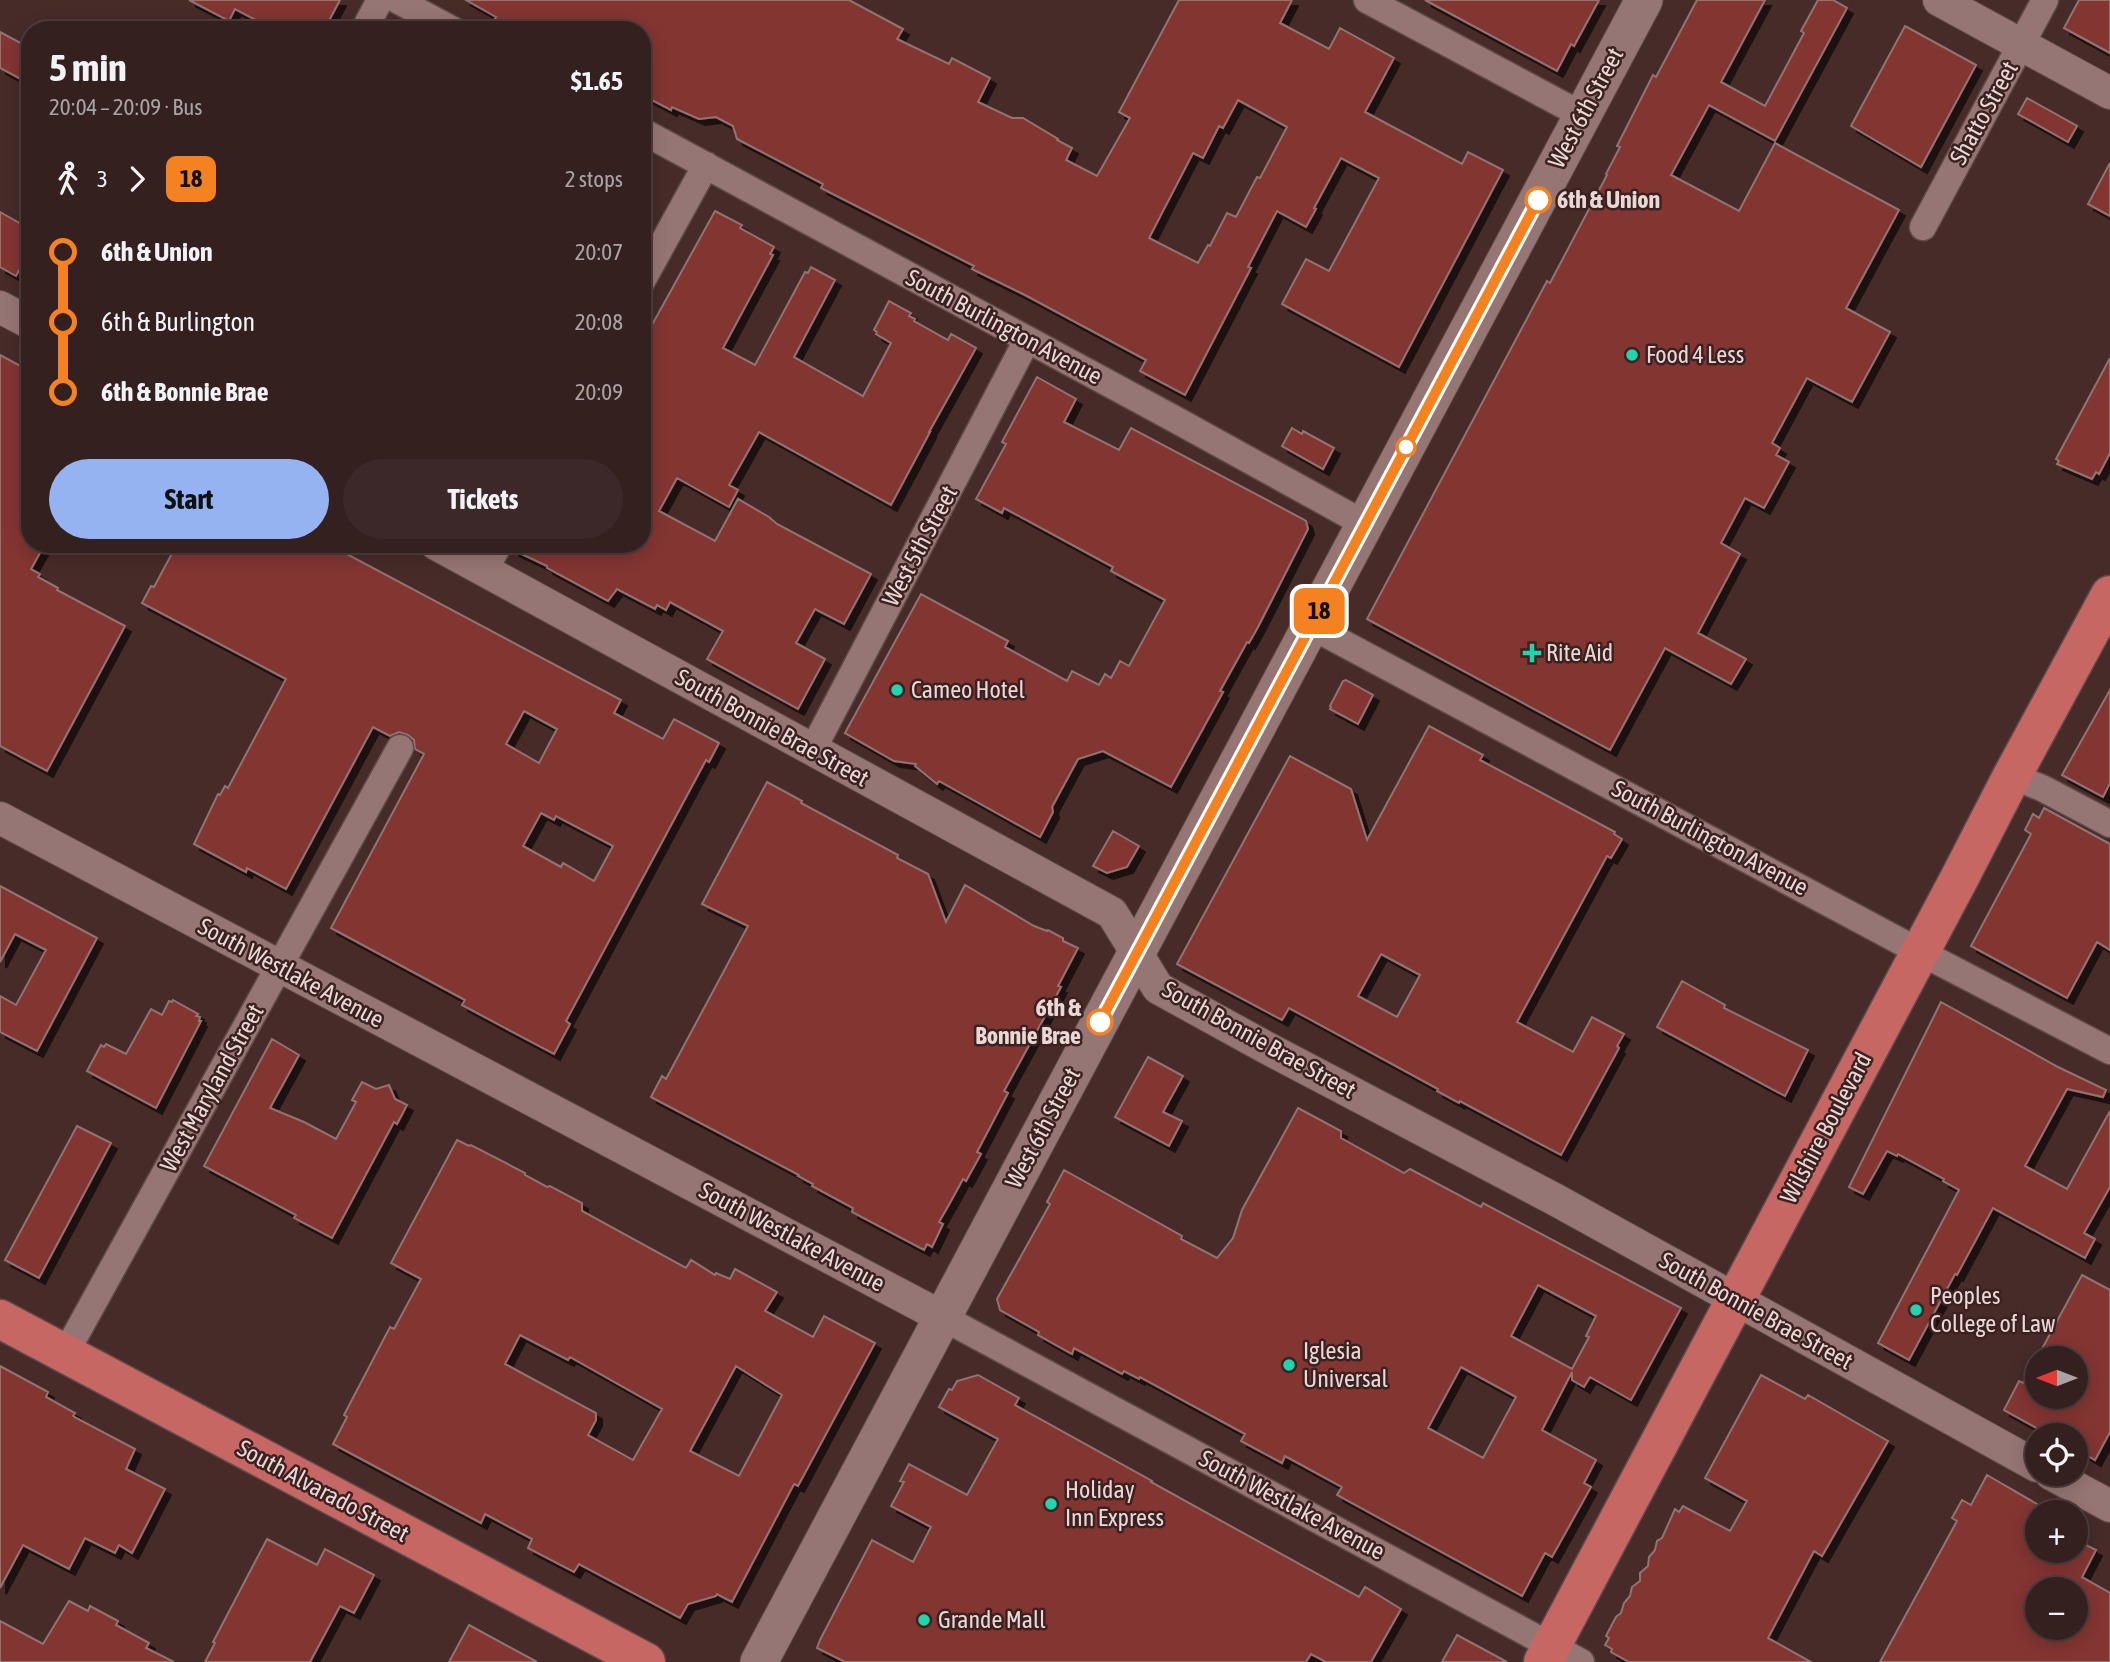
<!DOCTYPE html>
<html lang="en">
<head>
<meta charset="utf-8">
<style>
  :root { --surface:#34201f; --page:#3c2828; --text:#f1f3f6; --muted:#a9a3a4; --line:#4e3e3d; --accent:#95b2f1 }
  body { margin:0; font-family:"Asap Condensed",sans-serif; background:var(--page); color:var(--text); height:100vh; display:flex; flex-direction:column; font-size:26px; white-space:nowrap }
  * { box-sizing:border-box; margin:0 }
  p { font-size:23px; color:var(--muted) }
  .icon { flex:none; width:38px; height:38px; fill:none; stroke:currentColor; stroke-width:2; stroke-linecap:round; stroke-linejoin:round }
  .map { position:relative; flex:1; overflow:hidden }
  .drawer { position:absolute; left:21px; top:21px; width:630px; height:532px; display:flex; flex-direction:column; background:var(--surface); border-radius:28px; box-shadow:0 4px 18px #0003,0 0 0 2px var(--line) }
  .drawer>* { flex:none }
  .badge { padding:0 14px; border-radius:10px; font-size:24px; line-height:46px }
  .needle { width:46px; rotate:270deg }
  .controls { position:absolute; left:2025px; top:1346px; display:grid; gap:14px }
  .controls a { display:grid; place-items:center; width:63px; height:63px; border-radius:50%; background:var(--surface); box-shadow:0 4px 18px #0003,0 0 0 2px var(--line); font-size:35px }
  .map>.badge { position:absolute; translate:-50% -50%; box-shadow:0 0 0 4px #fff }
  .legs { display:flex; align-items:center; gap:10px; height:77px; padding:0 28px; font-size:23px }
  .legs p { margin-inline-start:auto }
  .summary { display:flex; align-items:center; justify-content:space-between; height:119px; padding:0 28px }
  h1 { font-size:38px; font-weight:700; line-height:52px }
  .cta { display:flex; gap:14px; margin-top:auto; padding:14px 28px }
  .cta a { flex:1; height:80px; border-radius:42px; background:var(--accent); color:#111; font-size:28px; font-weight:700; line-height:80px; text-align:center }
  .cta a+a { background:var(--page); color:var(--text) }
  ul { padding:0 28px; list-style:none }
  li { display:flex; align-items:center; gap:24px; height:70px; font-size:26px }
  li i { display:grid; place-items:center; width:10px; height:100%; margin:0 9px; background:currentColor }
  li i::after { content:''; width:18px; height:18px; margin:-9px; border:5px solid; border-radius:50%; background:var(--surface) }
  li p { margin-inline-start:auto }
  li:first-child i { background:linear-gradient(#0000 50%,currentColor 0) }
  li:last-child i { background:linear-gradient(currentColor 50%,#0000 0) }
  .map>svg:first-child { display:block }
  .building { fill:#833432; stroke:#937370; stroke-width:2; fill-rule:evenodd; filter:url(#shadow) }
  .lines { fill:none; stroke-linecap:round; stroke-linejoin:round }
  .minor-casing { stroke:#604a48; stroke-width:29 }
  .tertiary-casing { stroke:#604a48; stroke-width:34 }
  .secondary-casing { stroke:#604a48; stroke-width:39 }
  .primary-casing { stroke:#604a48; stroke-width:41 }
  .minor { stroke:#967674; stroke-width:26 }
  .tertiary { stroke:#967674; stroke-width:32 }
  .secondary { stroke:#967674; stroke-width:37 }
  .primary { stroke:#c66764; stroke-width:38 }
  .line-1-casing { stroke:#fff; stroke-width:16 }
  .line-1 { stroke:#f58220; stroke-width:10 }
  .stop-1-dot { fill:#fff; stroke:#f58220; stroke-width:3.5 }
  .poi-dot { fill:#1ed5b0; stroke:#3b211f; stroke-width:2.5 }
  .labels { text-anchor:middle; stroke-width:5; stroke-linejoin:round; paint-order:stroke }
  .street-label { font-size:24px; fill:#ead8d6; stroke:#3b211f }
  .stop-label { font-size:24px; font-weight:bold; fill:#ead8d6; stroke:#3b211f; text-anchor:start }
  .poi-label { font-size:24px; fill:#ead8d6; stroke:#3b211f; text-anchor:start }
</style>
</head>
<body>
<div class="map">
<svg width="2110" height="1662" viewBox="0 0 2110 1662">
  <defs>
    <filter id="shadow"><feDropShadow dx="6" dy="6" stdDeviation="0" flood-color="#0009"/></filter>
  </defs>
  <rect width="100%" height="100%" fill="#462b29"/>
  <path class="building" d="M189 0H340L324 30H275L235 9 229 21Z
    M466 0H849L903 29 897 39 949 64 952 58 990 78 978 102 1012 118H1023L1058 139 1057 140 1072 148 1066 160 1097 176 1130 118 1119 112 1179 0H1292L1280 23 1329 49 1340 28 1394 58 1365 112 1462 164 1468 152 1503 170 1399 367 1282 304 1306 259 1329 271 1379 178 1341 158 1314 208 1316 209 1306 227 1277 211 1248 267 1251 268 1185 395 1140 371 1146 360 1025 295 972 269 974 266 821 188 823 184 737 139 733 126 716 117 699 119 672 107 671 110 642 95V30H507L493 22 496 17ZM1238 100 1287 127 1260 178 1257 177 1236 217 1227 213 1210 246 1208 245 1198 263 1149 238 1193 153 1203 158 1219 126 1223 128Z
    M1425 0H1599L1574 46 1571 44 1557 71Z
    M1697 0H1765L1721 82 1765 106 1804 33 1801 31 1818 0H1833L1847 8 1775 141 1709 105 1671 175 1739 211 1775 143 1899 210 1846 308 1890 332 1852 402 1807 378 1772 443 1780 448 1776 455 1789 462 1764 508 1745 498 1721 543 1740 554 1698 633 1746 659 1731 684 1665 648 1610 750 1367 619 1547 281 1550 283 1607 175 1606 174 1620 147 1617 146 1653 75 1656 77Z
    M2079 0H2110V53L2064 28Z
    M1905 26 1976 65 1921 167 1851 126Z
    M0 32 30 48V84L0 68Z
    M2027 98 2077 126 2068 142 2018 114Z
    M2110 163V216L2088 204Z
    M715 211 742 225 740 228 774 247 770 254 773 255 723 348 755 365 805 272 808 273 811 267 835 280 794 357 863 396 891 343 876 334 877 332 874 330 889 301 911 313 909 316 915 319 914 321 948 340 951 334 976 348 929 432H930L891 505 759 432 729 485 738 490 729 507 677 478 659 511 715 541 738 499 769 517 777 524 871 574 844 624 815 609 796 643 825 659 798 709 707 659 723 631 670 602 666 610 657 605 655 609 617 589 608 601 547 568V566L513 550 515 544H642V343Z
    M0 212 30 229V250L16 276 0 267Z
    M0 355 30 371V544H45L31 569 40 574 38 577 58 588 57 590 125 626 47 771 0 746Z
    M2110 358V453L2099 474 2096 472 2092 479 2057 464 2059 461 2056 459Z
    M1037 377 1076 399 1064 422 1119 450 1131 428 1301 518 1306 521 1308 529 1258 627 1249 643 1247 642 1246 644 1220 691 1223 692 1171 787 1103 751 1078 759 1052 807 1053 812 1040 837 939 781 937 784 915 766 916 764 894 761 845 733 921 594 1008 641 1005 647 1067 681 1072 671 1099 685 1105 674 1111 678 1120 661 1129 666 1165 600 1111 571 1113 567 1004 508 1002 513 976 499 1006 444 1002 442Z
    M1292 428 1302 434 1303 431 1334 448 1323 469 1282 446Z
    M177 544H328L621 700 614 713 663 739 674 719 719 743 709 762 706 760 566 1021 570 1024 554 1054 462 1005 465 1000 331 928 424 754 415 749 414 740 408 735 399 732 390 736 373 727 286 889 247 868 246 872 194 844 218 794 220 795 225 786 228 788 286 679 142 603 151 586 154 587ZM524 711 557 729 539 763 506 744ZM541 813 554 820 556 816 613 846 594 881 563 863 561 867 523 846Z
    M1346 680 1373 695 1358 724 1330 709 1331 707 1330 706 1343 681Z
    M2110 690V783L2103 797 2062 775Z
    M1429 726 1483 755 1480 760 1615 832 1614 834 1622 839 1611 858 1607 856 1517 1022 1573 1052 1592 1017 1624 1034 1617 1046 1619 1048 1561 1155 1471 1107 1460 1101 1459 1103 1437 1091 1438 1089 1289 1008 1282 1020 1177 964 1290 756 1351 789 1367 840ZM1381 954 1420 975 1397 1017 1358 996Z
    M767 782 802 801 801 803 898 855 897 858 928 874 946 922 965 885 1034 926 1047 931 1048 930 1063 938V941L1078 948 1058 986 1061 987 1004 1091 1008 1093 977 1152 981 1154 966 1181 963 1179 951 1201 939 1222 943 1224 932 1247 927 1244 924 1250 852 1212 853 1208 812 1186 813 1184 798 1176 799 1175 651 1097 662 1076 666 1079 748 926 702 904Z
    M2044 808 2110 844V950L2097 942 2067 998 1971 946 2031 834 2025 830 2033 814 2039 818Z
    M1113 831 1139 846 1127 867 1107 873 1093 866Z
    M0 886 97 938 37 1051 0 1032V996L16 1005 46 950 15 934 0 962Z
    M1682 981 1725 1005 1724 1008 1808 1050 1785 1096 1657 1027Z
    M173 1000 198 1014 196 1016 200 1017 199 1021H201L156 1108 87 1071 101 1045 104 1047 106 1044 126 1054 151 1009 162 1015 169 1001 172 1002Z
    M1941 1002 2058 1067 2106 1090 2103 1097 2067 1089 2025 1166 2067 1189 2110 1111V1187L2084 1233 2095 1239 2085 1258 1993 1208 1957 1275 1955 1274 1909 1360 1878 1343 1959 1190 1943 1181 1944 1179 1898 1154 1897 1156 1887 1151 1863 1194 1849 1187Z
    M272 1039 299 1055 270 1108 304 1122 336 1139 356 1102 352 1100 362 1082 376 1089 389 1085 395 1099 407 1105 397 1124 394 1122 332 1238 294 1218 296 1215 204 1166Z
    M1148 1057 1183 1076 1163 1112 1182 1121 1169 1146 1115 1117Z
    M1298 1108 1341 1131V1138L1404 1173 1410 1169 1481 1207 1483 1203 1681 1308 1631 1400 1590 1377 1584 1387 1572 1380V1372L1542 1430 1596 1460 1584 1483 1591 1487 1552 1557 1545 1553 1522 1596 1337 1495 1342 1487 1285 1456 1282 1463 1241 1441 1245 1434 1140 1377 1139 1379 1124 1371 1122 1374 1074 1348 1072 1354 1038 1335 1039 1332 1000 1310 997 1299 1050 1204 1047 1202 1064 1170 1182 1236 1181 1239 1217 1258 1233 1238 1242 1210ZM1538 1285 1596 1316 1586 1336 1589 1337 1572 1369 1511 1336ZM1461 1367 1516 1397 1483 1458 1428 1428Z
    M77 1126 111 1143 39 1278 5 1260Z
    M457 1140 469 1146 471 1145 525 1173V1175L547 1187 550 1186 582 1203V1211L686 1268 691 1260 715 1275 716 1273 730 1279 735 1269 777 1292 765 1311 813 1337 824 1316 875 1343 798 1486 794 1484 732 1602 717 1594 716 1596 688 1604 680 1618 579 1564 574 1572 528 1548 532 1539 485 1514 481 1523 333 1444 347 1417 344 1415 390 1327 394 1329 421 1279 391 1263ZM520 1335 568 1360 570 1357 662 1409 633 1460 588 1435 596 1420V1413L505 1364ZM736 1366 782 1395 739 1476 690 1451Z
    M2082 1275 2110 1290V1432L2095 1460 2076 1449V1435H2049L2004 1410 2019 1381 2023 1383 2037 1358V1396H2076V1358H2037Z
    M0 1366 48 1392 46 1397 75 1413 73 1416 76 1418 135 1449 126 1469 165 1489 132 1553 119 1545 115 1553 85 1538 69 1569 23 1545 0 1588Z
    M978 1375 1019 1398 1015 1405 1152 1481 1151 1482 1359 1597 1365 1587 1401 1609 1371 1662H1326L1311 1654 1306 1662H845L817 1648 820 1640 872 1540 913 1562 931 1527 891 1506 904 1482 900 1481 909 1464 967 1495 998 1439 939 1407 949 1389 952 1390 957 1381Z
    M1761 1375 1805 1399 1808 1395 1888 1441 1822 1556 1814 1551 1768 1638 1811 1662H1629L1611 1652 1612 1649 1605 1645 1609 1638 1606 1636 1616 1617 1621 1613 1624 1603 1630 1596 1632 1587 1640 1581V1573L1648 1566 1649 1557 1655 1550 1657 1541 1662 1538 1675 1509 1679 1512 1683 1506 1730 1531 1747 1501 1705 1478Z
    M1987 1475 2037 1504V1550H2076V1540L2096 1550 2082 1577 2110 1593V1662H1880L1957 1521 1952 1518 1962 1500 1971 1505ZM2037 1589H2076V1628H2037Z
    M267 1539 317 1565 325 1549 374 1575 354 1613 340 1606 310 1662H205L215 1643 213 1642Z
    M69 1601 88 1611 90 1606 118 1621 116 1625 149 1643 146 1648 174 1662H0V1621L43 1644Z
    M469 1625 537 1662H449Z
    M1457 1635 1470 1642 1507 1662H1442Z"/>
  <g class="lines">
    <g class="minor-casing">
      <path id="minor" d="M397 0 453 30
        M1367 0 1582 115
        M364 30 380 0
        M642 131 1180 422 1365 524
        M1923 227 2045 0
        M642 281 706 165
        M485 570 499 544
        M1311 626 1920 952 2110 1051
        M812 751 1027 340
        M2012 776 2042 788 2110 824
        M942 1317 1581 1662
        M65 1354 400 748"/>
    </g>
    <g class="tertiary-casing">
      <path id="tertiary" d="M1939 0 2110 93
        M0 307 30 323
        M436 544 1112 913 1158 988 1267 1048 1556 1200 2037 1466
        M0 818 942 1317
        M2051 1474 2110 1506"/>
    </g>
    <g class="secondary-casing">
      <path id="secondary" d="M759 1662 1644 0"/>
    </g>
    <g class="primary-casing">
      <path id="primary" d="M0 1319 646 1662
        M1543 1662 1960 877 2012 776 2110 595"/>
    </g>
    <use href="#minor" class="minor"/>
    <use href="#tertiary" class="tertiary"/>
    <use href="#secondary" class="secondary"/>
    <use href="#primary" class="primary"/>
  </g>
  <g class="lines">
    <g class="line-1-casing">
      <path id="line-1" d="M1100 1022 1538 200"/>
    </g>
    <use href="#line-1" class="line-1"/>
  </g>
  <g class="stop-1-dot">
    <circle cx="1538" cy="200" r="12"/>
    <circle cx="1406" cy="447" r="9"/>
    <circle cx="1100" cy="1022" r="12"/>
  </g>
  <g class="poi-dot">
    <circle cx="1632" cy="355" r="7"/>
    <path d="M1528.5 642.5h7v7h7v7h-7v7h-7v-7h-7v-7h7z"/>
    <circle cx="897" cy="690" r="7"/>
    <circle cx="1916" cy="1310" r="7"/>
    <circle cx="1289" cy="1365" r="7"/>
    <circle cx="1051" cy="1504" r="7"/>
    <circle cx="924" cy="1620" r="7"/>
  </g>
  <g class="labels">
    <g class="street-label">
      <text transform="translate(1586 108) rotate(-62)" y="8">West 6th Street</text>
      <text transform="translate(1984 113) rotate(-61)" y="8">Shatto Street</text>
      <text transform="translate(1004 327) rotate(28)" y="8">South Burlington Avenue</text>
      <text transform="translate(920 546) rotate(-62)" y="8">West 5th Street</text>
      <text transform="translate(772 728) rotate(29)" y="8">South Bonnie Brae Street</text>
      <text transform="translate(1710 838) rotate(28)" y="8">South Burlington Avenue</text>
      <text transform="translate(291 973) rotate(28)" y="8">South Westlake Avenue</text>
      <text transform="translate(1259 1040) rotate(29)" y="8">South Bonnie Brae Street</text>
      <text transform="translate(212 1088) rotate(-61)" y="8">West Maryland Street</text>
      <text transform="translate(1043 1128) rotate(-62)" y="8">West 6th Street</text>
      <text transform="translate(1826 1128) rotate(-62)" y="8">Wilshire Boulevard</text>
      <text transform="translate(792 1237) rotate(28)" y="8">South Westlake Avenue</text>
      <text transform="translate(1756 1311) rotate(29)" y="8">South Bonnie Brae Street</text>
      <text transform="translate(323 1491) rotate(28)" y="8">South Alvarado Street</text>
      <text transform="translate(1292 1505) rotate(28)" y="8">South Westlake Avenue</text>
    </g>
    <g class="stop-label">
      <text x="1557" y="208">6th &amp; Union</text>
      <text x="1081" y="1016" text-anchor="end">6th &amp;<tspan x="1081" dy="28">Bonnie Brae</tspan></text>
    </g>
    <g class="poi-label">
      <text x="1646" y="363">Food 4 Less</text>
      <text x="1546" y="661">Rite Aid</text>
      <text x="911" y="698">Cameo Hotel</text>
      <text x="1930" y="1304">Peoples<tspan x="1930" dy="28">College of Law</tspan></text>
      <text x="1303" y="1359">Iglesia<tspan x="1303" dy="28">Universal</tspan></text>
      <text x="1065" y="1498">Holiday<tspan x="1065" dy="28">Inn Express</tspan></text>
      <text x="938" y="1628">Grande Mall</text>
    </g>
  </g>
</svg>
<div class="controls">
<a><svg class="needle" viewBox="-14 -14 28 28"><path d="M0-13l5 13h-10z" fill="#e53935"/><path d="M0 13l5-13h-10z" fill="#a9a3a4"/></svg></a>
<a><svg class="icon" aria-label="locate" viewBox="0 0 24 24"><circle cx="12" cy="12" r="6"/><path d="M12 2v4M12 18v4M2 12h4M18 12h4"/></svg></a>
<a>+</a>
<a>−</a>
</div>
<b class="badge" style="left:1319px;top:611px;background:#f58220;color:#111">18</b>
<section class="drawer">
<div class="summary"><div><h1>5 min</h1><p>20:04 – 20:09 · Bus</p></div><b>$1.65</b></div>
<div class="legs"><svg class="icon" aria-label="walk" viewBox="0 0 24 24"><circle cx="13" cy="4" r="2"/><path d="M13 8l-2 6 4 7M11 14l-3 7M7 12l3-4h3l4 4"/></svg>3<svg class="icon" aria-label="forward" viewBox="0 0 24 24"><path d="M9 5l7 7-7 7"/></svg><b class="badge" style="background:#f58220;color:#111">18</b><p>2 stops</p></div>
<ul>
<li><i style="color:#f58220"></i><b>6th &amp; Union</b><p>20:07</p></li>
<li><i style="color:#f58220"></i><span>6th &amp; Burlington</span><p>20:08</p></li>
<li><i style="color:#f58220"></i><b>6th &amp; Bonnie Brae</b><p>20:09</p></li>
</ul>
<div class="cta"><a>Start</a><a>Tickets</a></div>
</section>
</div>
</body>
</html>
